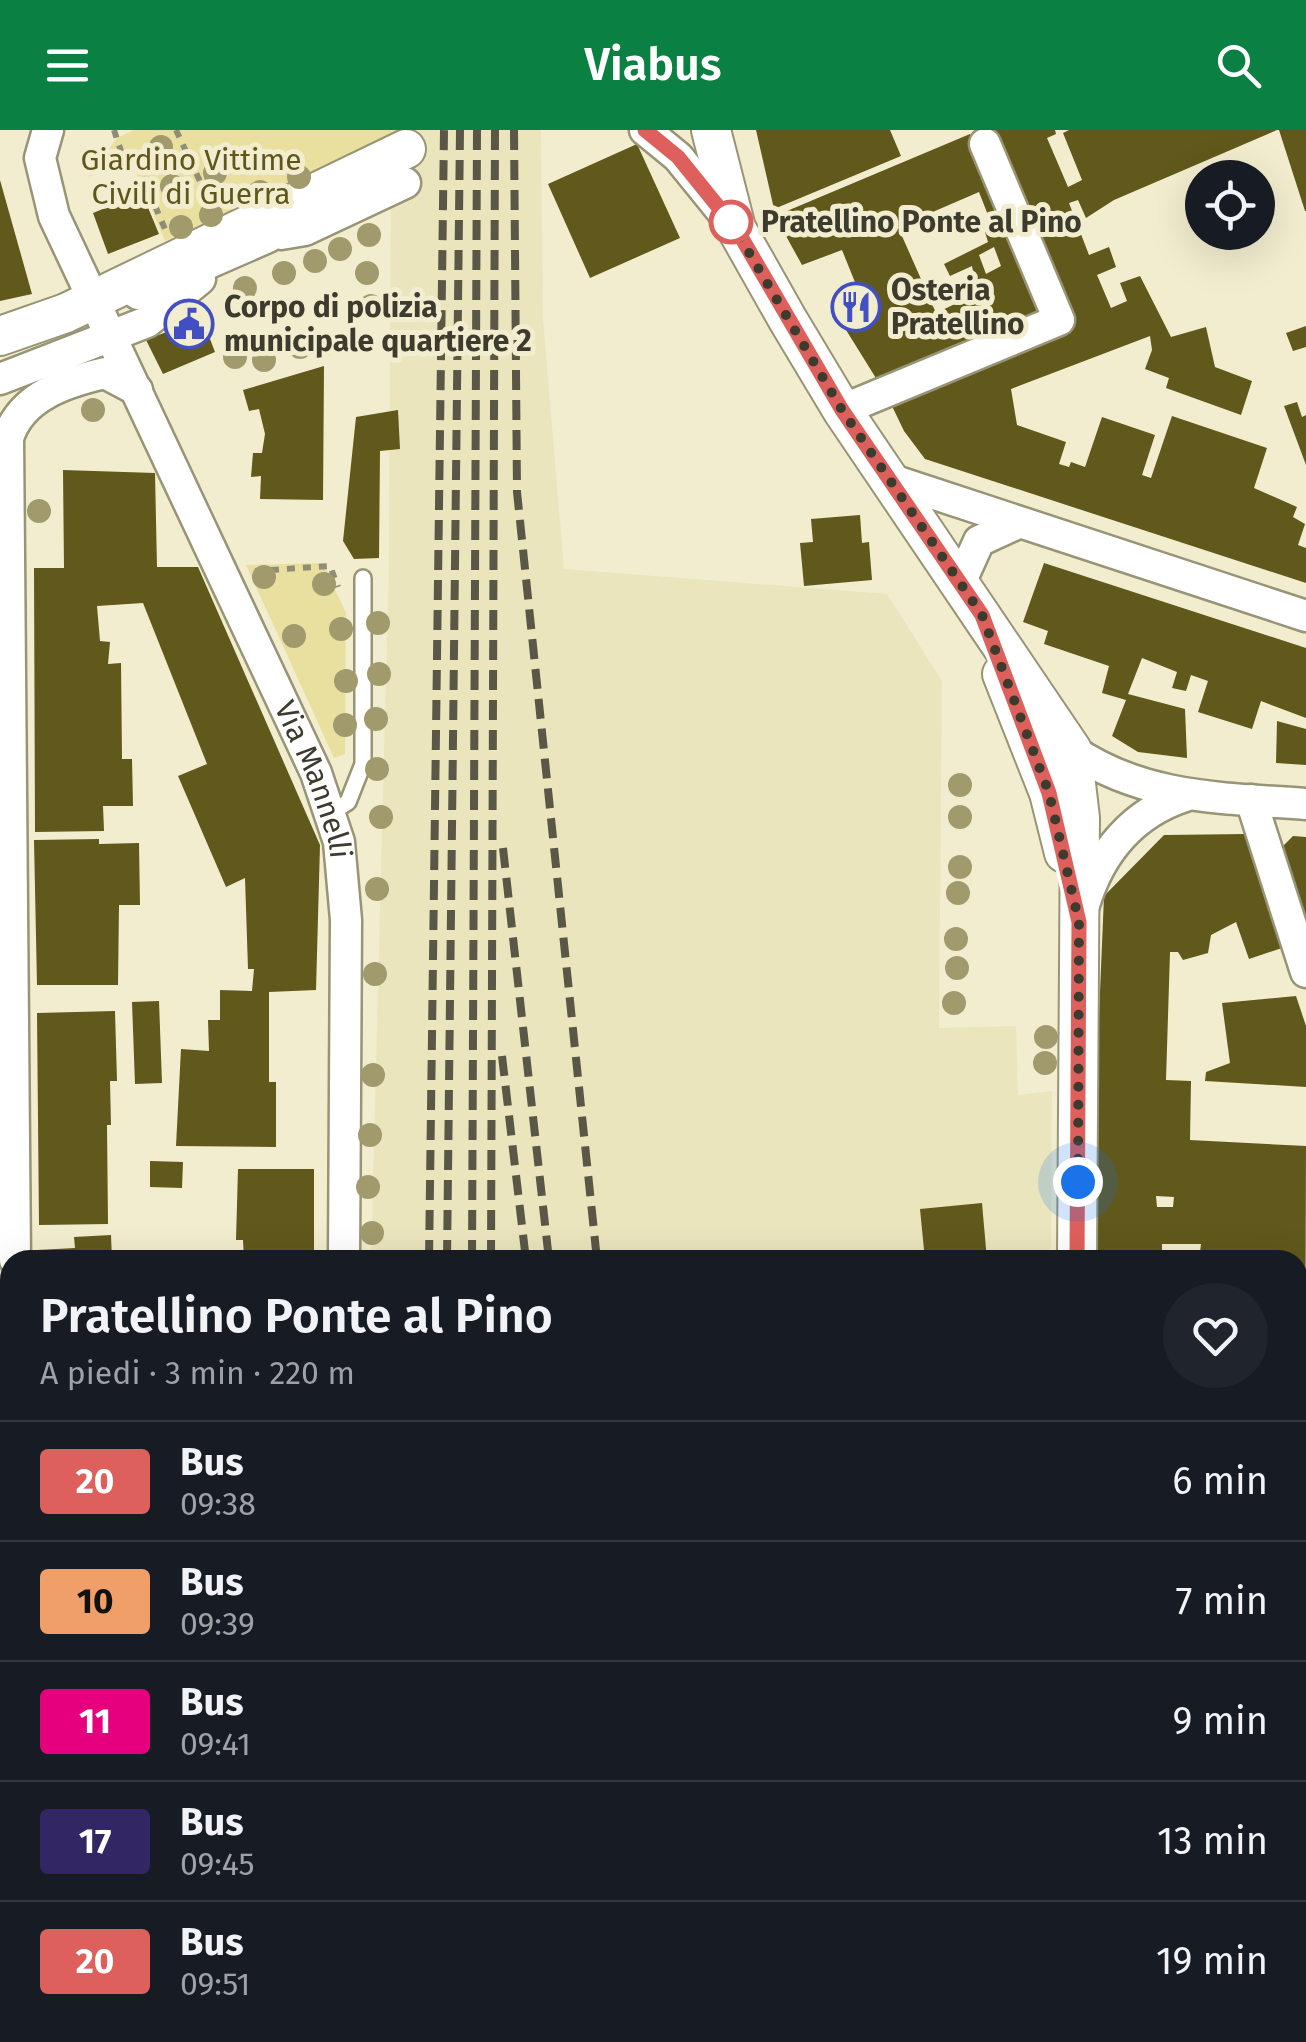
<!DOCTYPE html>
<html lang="it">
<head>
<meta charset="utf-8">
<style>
  :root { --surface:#171b24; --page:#20242c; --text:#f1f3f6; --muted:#9ea1a6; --line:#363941; --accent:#0b8043 }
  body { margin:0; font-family:"Fira Sans",sans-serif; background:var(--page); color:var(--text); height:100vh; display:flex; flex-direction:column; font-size:38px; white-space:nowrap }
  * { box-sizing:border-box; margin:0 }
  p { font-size:32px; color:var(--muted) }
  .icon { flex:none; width:55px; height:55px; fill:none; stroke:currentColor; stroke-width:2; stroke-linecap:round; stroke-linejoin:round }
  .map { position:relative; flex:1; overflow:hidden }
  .side { position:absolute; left:0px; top:1120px; width:1308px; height:792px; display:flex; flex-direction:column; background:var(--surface); border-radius:30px 30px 0 0; box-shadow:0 10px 40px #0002 }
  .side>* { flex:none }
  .badge { padding:0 20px; border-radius:8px; font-size:35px; line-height:65px }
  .tools { position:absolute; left:1185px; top:30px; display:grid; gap:20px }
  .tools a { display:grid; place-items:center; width:90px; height:90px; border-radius:50%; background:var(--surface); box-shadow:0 10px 40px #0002; font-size:50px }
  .you { position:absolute; width:50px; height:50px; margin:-25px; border:8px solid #fff; border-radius:50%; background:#1a73e8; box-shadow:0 0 0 15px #1a73e833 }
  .map>.badge { position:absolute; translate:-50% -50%; box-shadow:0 0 0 5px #fff }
  .round { display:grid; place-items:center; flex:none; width:105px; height:105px; border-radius:52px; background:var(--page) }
  .headline { display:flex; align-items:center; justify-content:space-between; height:170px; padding:0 40px }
  h1 { font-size:48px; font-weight:600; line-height:75px }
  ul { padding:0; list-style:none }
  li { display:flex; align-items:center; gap:30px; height:120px; padding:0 40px; border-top:2px solid var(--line) }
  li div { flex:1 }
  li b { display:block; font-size:38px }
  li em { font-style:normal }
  li .badge { min-width:110px; font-weight:700; text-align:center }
  header { display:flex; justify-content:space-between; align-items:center; height:130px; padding:0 40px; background:var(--accent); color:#fff; font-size:45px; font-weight:600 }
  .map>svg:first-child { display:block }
  .built { fill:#eae5bd }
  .green { fill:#e9e0a0 }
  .building { fill:#61581b; fill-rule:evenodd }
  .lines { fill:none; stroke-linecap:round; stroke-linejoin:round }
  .service-casing { stroke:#989476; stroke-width:20 }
  .minor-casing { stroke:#989476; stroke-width:35 }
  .tertiary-casing { stroke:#989476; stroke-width:42 }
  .path { stroke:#908d77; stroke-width:6; stroke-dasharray:8 8; stroke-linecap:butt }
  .service { stroke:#fff; stroke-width:15 }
  .minor { stroke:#fff; stroke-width:30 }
  .tertiary { stroke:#fff; stroke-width:38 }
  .rail { stroke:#5a5747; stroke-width:8; stroke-dasharray:20 10; stroke-linecap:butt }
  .tree { fill:#a19a6c }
  .line-casing { stroke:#fff; stroke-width:22 }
  .line { stroke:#de605c; stroke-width:15 }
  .walk { stroke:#3d3b2e; stroke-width:10; stroke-dasharray:0 18 }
  .stop-dot { fill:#fff; stroke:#de605c; stroke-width:5 }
  .labels { text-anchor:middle; stroke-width:10; stroke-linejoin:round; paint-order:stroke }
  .park-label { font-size:30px; fill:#5f561c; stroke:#f2edce }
  .stop-label { font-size:30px; font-weight:bold; fill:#3d3b2e; stroke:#f2edce; text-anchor:start }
  .poi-label { font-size:30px; font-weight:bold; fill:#3d3b2e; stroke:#f2edce; text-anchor:start }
  .street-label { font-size:30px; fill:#3d3b2e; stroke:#f2edce }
</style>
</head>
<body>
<header><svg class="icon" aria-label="menu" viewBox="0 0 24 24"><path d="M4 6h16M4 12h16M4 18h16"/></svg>Viabus<svg class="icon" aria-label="search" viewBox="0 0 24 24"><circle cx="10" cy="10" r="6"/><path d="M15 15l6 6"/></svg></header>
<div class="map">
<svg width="1306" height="1912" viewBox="0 0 1306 1912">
  <rect width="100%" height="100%" fill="#f2edce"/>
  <path class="built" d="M391 0H541L543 189 564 439 887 464 942 551 939 898 1016 896 1018 965 1052 961 1051 1130H371L389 433Z
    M355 1903 1043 1902V1903L1042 1912H355Z"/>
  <path class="green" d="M134 0H399V11L165 111 131 31 88 47 117 8Z
    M323 433 346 483 345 624 334 628 246 435Z"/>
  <path class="building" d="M756 0H890L901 26 774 79Z
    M989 0H1055L1056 4 1047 8 1068 57 1082 50 1063 3 1069 0H1277L1114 70 1086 88 1078 70 1069 73 1089 125 1109 117 1116 137 1097 145 1111 178 1127 171 1120 153 1140 146 1171 207 1206 197 1215 237 1252 251 1241 285 1166 258 1169 248 1145 239 1152 220 1150 206 1011 259 1017 295 1066 312 1059 334 1069 337 1071 332 1085 337 1102 287 1155 305 1142 345 1151 348 1172 286 1267 318 1254 358 1297 377 1293 387 1305 394 1298 415 1306 418V453L925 329 904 301 891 274 1072 193Z
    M1279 0H1306V81H1305Z
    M970 4 1045 185 879 253 833 179 861 167 842 120 802 135 775 86ZM979 62 993 98 985 102 988 112 944 134 950 146 972 136 975 152 954 160 959 172 936 183 898 97ZM994 117 1001 136 986 144 979 125Z
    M637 14 680 108 590 148 548 54Z
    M0 50 32 164 0 171Z
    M142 63 159 104 108 124 93 83Z
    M202 188 215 222 163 244 146 210Z
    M1306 196V217L1293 221 1286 203Z
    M324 236 323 370 260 369 261 346 251 347 253 323H262L265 304 259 279 249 281 243 260Z
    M1297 272 1302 287 1306 285V335L1284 276Z
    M398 280 400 319 380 321 379 428 354 429 343 411 356 287Z
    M63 340 155 343 157 437H198L320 715 316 860 269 862V952H276V1017L176 1016 181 919 209 921 208 890H220V860L252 861 254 839H248L245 748 226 757 178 646 207 634 143 473 97 476 100 511 110 512 108 534 121 533 122 629H132L133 676H103L104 701 35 702 34 438H64Z
    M860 385 862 413 869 412 872 450 804 456 800 413 813 412 811 389Z
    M1044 433 1306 518V588L1261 571 1252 599 1198 582 1208 551 1191 545 1186 561 1172 558 1177 542 1142 528 1128 564 1185 579 1187 628 1138 622 1112 606 1126 570 1102 563 1109 536 1044 514 1048 501 1023 492Z
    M1277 591 1306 599V635L1276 633Z
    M1247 704 1282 818 1249 829 1236 792 1211 805 1208 823 1183 830 1178 822H1170L1166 950 1191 951 1190 1010 1306 1016 1305 1309 1303 1301 1298 1302V1130H1199L1201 1114H1162V1130H1096L1094 1006 1104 766 1164 705ZM1156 1066 1174 1067 1173 1077H1157Z
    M1293 706 1306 707V799L1279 720Z
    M99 709V714L139 713 140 775H119L118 855H37L34 710Z
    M1296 866 1306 896V957L1205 951 1206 942 1230 933 1222 873Z
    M159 871 162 953 135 954 132 872Z
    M115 881 117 951H110L111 995H107L108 1094 39 1095 37 883Z
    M150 1031 183 1032 182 1058 150 1057Z
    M238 1039H314V1130H244L243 1110H236Z
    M982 1073 987 1130H925L920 1079Z
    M111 1105 112 1130H37V1120L75 1118 74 1107Z
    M1298 1339H1306V1533L1298 1536Z
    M1306 1630V1694L1298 1697V1633Z
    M1306 1763V1912H1095V1902H1298V1766Z
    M47 1902H127V1912H47Z
    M176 1902H224V1912H176Z"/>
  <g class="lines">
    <g class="service-casing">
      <path id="service" d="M331 683 348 672 363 634V448"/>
    </g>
    <g class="minor-casing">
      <g id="minor">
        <path id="s1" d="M48 0 40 28 54 86 316 643 339 712 346 790 344 1130"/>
        <path d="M645 0 678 27 734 96"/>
        <path d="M281 104 305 100 405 53"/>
        <path d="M138 164 268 107 302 83"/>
        <path d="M0 249 147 192 200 149"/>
        <path d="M842 280 1059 190 985 14"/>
        <path d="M889 349 1306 486"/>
        <path d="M960 453 979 411 1018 393"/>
        <path d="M1072 620C1143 669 1223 668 1306 674"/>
        <path d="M1251 670 1306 842"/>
        <path d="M1084 775C1100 722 1133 683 1185 666"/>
        <path d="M15 1130 8 308C21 266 66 252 105 243L137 260"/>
        <path d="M0 1432 10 1431"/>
        <path d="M1298 1730 1306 1728"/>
        <path d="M21 1902V1912"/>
        <path d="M339 1912V1902"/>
      </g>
    </g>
    <g class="tertiary-casing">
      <path id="tertiary" d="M711 0 736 98 788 190 842 280 1072 620 1080 688 1077 1130
        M0 206 66 183 406 19
        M1002 544 1049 663 1064 723
        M1070 1902V1912"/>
    </g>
    <path class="path" d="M114 0 124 30 134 27 165 99
      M176 0 213 79
      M255 441 330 436 338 457"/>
    <use href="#service" class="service"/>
    <use href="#minor" class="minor"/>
    <use href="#tertiary" class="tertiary"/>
    <path class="rail" d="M514 0 517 362 597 1130
      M503 718 549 1130
      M502 926 526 1130
      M429 1130 444 0
      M447 1130 460 0
      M472 1130 477 0
      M491 1130 495 0
      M476 1902V1912
      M496 1902V1912
      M419 1912 420 1902
      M438 1912V1902
      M543 1912V1902
      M562 1912V1902
      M608 1912V1902
      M628 1912V1902"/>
  </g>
  <g class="tree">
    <circle cx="161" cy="17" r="12"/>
    <circle cx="215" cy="43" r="12"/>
    <circle cx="299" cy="47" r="12"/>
    <circle cx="172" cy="56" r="12"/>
    <circle cx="260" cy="62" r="12"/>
    <circle cx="211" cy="85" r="12"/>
    <circle cx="181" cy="97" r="12"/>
    <circle cx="369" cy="105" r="12"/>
    <circle cx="340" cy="119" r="12"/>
    <circle cx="315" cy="131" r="12"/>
    <circle cx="284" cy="143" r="12"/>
    <circle cx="367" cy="143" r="12"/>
    <circle cx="245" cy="158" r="12"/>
    <circle cx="371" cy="176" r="12"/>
    <circle cx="325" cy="214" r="12"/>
    <circle cx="300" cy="217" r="12"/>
    <circle cx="235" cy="227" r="12"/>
    <circle cx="264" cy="230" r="12"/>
    <circle cx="93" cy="280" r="12"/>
    <circle cx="39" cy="381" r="12"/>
    <circle cx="264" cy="447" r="12"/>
    <circle cx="324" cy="454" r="12"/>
    <circle cx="378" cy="493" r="12"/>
    <circle cx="341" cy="499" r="12"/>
    <circle cx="294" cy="506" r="12"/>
    <circle cx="379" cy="544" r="12"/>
    <circle cx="346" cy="551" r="12"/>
    <circle cx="376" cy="589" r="12"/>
    <circle cx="345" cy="595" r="12"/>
    <circle cx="377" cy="639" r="12"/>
    <circle cx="960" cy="655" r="12"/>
    <circle cx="381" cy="687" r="12"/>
    <circle cx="960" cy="687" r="12"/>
    <circle cx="960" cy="737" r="12"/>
    <circle cx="377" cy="759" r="12"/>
    <circle cx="958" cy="763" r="12"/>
    <circle cx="956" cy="809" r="12"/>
    <circle cx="957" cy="838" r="12"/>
    <circle cx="375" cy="844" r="12"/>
    <circle cx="954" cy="873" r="12"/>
    <circle cx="1046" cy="907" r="12"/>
    <circle cx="1045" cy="933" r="12"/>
    <circle cx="373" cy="945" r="12"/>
    <circle cx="370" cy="1005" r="12"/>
    <circle cx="368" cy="1057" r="12"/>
    <circle cx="372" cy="1103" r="12"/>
  </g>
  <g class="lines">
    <g class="line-casing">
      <path id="line" d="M645 0 678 27 737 100 842 280 982 485 1049 663 1079 792 1077 1130"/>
    </g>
    <use href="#line" class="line"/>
    <path class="walk" d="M731 92 842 280 982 485 1049 663 1079 792 1078 1052"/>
  </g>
  <defs>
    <g id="restaurant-ring" transform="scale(2.5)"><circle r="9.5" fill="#f2edce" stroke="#414fc3" stroke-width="1.5"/><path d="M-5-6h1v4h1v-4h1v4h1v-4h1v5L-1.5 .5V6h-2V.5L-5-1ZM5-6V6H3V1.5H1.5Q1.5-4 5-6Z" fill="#414fc3"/></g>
    <g id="civic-ring" transform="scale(2.5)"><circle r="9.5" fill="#f2edce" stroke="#414fc3" stroke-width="1.5"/><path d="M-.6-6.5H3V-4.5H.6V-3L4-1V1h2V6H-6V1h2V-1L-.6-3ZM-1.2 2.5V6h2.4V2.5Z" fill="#414fc3"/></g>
  </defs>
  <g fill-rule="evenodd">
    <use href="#restaurant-ring" x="856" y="177"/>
    <use href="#civic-ring" x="189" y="194"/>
  </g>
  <circle class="stop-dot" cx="731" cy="92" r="20"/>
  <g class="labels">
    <g class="park-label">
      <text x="191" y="40">Giardino Vittime<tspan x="191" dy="34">Civili di Guerra</tspan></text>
    </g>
    <g class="stop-label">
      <text x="761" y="102">Pratellino Ponte al Pino</text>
    </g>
    <g class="poi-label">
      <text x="891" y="170">Osteria<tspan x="891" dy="34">Pratellino</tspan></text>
      <text x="224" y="187">Corpo di polizia<tspan x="224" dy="34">municipale quartiere 2</tspan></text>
    </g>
    <g class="street-label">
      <text dy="10" stroke="none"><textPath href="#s1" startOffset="710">Via Mannelli</textPath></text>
    </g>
  </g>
</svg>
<div class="tools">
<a><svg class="icon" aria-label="locate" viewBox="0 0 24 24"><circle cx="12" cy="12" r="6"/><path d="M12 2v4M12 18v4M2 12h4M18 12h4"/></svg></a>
</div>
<div class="you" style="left:1078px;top:1052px"></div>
<section class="side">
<div class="headline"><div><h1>Pratellino Ponte al Pino</h1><p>A piedi · 3 min · 220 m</p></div><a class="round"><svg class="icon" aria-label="heart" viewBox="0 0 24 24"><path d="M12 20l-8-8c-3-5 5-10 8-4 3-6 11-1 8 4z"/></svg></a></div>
<ul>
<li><span class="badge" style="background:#de605c;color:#fff">20</span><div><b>Bus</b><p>09:38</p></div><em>6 min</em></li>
<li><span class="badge" style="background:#f09f68;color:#111">10</span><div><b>Bus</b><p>09:39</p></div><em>7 min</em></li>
<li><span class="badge" style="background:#e6007e;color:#fff">11</span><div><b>Bus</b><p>09:41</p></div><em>9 min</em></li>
<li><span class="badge" style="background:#322665;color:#fff">17</span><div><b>Bus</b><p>09:45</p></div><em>13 min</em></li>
<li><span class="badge" style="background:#de605c;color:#fff">20</span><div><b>Bus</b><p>09:51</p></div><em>19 min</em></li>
</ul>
</section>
</div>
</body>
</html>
